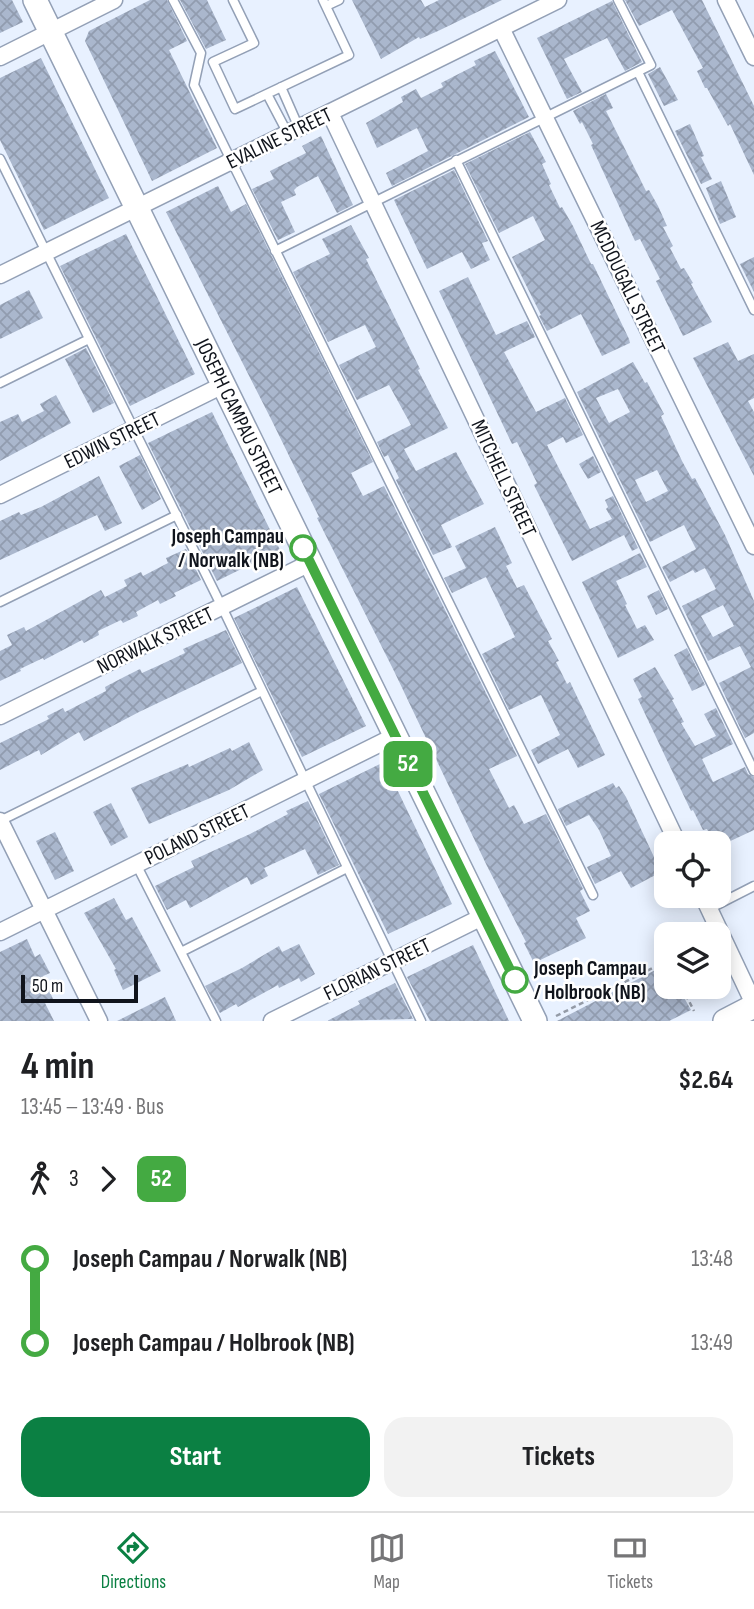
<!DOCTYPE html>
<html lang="en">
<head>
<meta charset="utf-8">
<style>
  :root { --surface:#fff; --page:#f2f2f2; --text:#202124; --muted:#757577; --line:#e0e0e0; --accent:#0b8043 }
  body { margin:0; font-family:"Sofia Sans Condensed",sans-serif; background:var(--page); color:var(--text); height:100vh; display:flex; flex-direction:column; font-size:26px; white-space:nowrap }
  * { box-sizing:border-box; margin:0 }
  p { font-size:23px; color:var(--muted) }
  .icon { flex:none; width:38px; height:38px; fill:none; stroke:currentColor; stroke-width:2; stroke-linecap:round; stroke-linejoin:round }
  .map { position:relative; height:1021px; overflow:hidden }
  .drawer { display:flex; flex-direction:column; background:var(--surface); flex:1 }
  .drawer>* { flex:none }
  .badge { padding:0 14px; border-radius:10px; font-size:24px; line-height:46px }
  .tools { position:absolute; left:654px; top:831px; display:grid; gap:14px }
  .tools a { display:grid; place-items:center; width:77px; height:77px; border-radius:14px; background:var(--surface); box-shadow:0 4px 18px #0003; font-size:35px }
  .scale { position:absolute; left:21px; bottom:18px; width:117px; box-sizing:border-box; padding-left:7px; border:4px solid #10141c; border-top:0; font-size:19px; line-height:24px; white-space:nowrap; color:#10141c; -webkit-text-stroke:5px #fff; paint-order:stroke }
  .map>.badge { position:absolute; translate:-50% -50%; box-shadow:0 0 0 4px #fff }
  .legs { display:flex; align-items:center; gap:10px; height:77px; padding:0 21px; font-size:23px }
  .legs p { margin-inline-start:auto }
  .overview { display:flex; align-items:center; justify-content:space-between; height:119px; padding:0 21px }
  h1 { font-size:38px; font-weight:700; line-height:52px }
  .primary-button { display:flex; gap:14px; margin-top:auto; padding:14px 21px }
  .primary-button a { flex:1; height:80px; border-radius:21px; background:var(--accent); color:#fff; font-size:28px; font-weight:700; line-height:80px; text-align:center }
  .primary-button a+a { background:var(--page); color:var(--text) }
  ul { padding:0 21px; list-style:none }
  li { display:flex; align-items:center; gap:24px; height:84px; font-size:26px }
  li i { display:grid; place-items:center; width:10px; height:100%; margin:0 9px; background:currentColor }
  li i::after { content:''; width:18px; height:18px; margin:-9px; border:5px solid; border-radius:50%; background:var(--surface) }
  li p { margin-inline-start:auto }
  li:first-child i { background:linear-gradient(#0000 50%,currentColor 0) }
  li:last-child i { background:linear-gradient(currentColor 50%,#0000 0) }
  .dock { display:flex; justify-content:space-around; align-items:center; height:98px; border-top:2px solid var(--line); background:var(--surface); font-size:19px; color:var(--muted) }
  .dock a { display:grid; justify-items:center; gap:4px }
  .dock .on { color:var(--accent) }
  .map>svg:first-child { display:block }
  .building { fill:url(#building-cross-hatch); fill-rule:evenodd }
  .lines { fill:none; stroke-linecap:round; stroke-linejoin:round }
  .lane-casing { stroke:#93a0b6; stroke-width:11 }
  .street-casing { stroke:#93a0b6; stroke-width:19 }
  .secondary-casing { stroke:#93a0b6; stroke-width:26 }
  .path { stroke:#949ba7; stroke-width:2.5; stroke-dasharray:5 3.5; stroke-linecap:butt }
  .lane { stroke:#fff; stroke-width:8 }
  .street { stroke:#fff; stroke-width:16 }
  .secondary { stroke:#fff; stroke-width:23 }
  .line-1-casing { stroke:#fff; stroke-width:16 }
  .line-1 { stroke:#44aa42; stroke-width:10 }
  .stop-1-dot { fill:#fff; stroke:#44aa42; stroke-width:3.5 }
  .labels { text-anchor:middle; stroke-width:5; stroke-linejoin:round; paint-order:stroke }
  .street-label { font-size:21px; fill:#10141c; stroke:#fff }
  .stop-label { font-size:21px; font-weight:bold; fill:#10141c; stroke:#fff; text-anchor:end }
</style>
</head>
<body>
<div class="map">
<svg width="754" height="1021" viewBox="0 0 754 1021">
  <defs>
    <pattern id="building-cross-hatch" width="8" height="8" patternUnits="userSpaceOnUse" patternTransform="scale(1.75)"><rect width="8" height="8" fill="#aab7cd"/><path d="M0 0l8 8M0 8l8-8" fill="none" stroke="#919caf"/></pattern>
  </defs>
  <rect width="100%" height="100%" fill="#e8f1ff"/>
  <path class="building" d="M0 0H12L23 22 0 33Z
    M150 0H167L187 41 169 50 217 148 152 181 85 41 89 31Z
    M180 0H207L226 40 206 49Z
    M352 0H421L425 7 439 0H502L438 31 420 39 419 37 381 59Z
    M625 0H702L754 106V175L730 124 728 126 707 88H705L697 71 703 68 672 10 639 26Z
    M612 1 642 62 625 71 607 38 576 53 564 59 582 92 567 99 537 38Z
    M495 51 529 117 392 186 386 173 428 151 417 128 377 148 366 123 403 102 401 97 416 89 421 98 443 87 441 83 476 65 474 61Z
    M41 58 109 198 44 230 0 140V78Z
    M660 67 678 100 664 106 648 74Z
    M606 94 613 108 606 111 646 191 649 190 658 206 667 226 663 227 673 246 670 248 681 269 684 268 693 283 691 284 712 322 683 336 656 281 660 279 640 239 635 241 591 145 593 144 582 122 580 124 573 111Z
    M690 124 704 156 701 157 712 179 701 184 675 131Z
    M530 132 546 162 542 164 551 184 549 185 560 208 562 207 573 226 591 264H593L629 339 630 343 602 356 581 314 547 331 539 316 541 315 512 257 545 240 533 216 499 233 465 164Z
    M321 136 353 205 337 213 318 176 297 187 294 190 296 195 281 202 295 232 278 240 252 189 274 179 270 171 306 153 302 146Z
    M454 170 488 241 482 243 490 260 471 269 462 252 427 269 394 200Z
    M721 181 736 217 720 224 706 188Z
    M218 186 231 212 246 204 373 462 351 473 363 496 384 486 517 756 489 769 509 808 514 805 524 824 546 814 583 889 580 891 590 911 576 918 586 938 534 963 524 943 526 942 487 866 394 671 317 518 319 517 271 419 166 212Z
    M351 225 369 258 366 259 420 369 418 370 448 428 404 449 416 471 456 452 484 504 441 525 452 547 433 555 396 480 399 478 388 455 384 457 377 442 411 425 389 385 357 400 339 365 376 347 365 325 328 342 293 272 330 254 322 239Z
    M126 234 195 374 130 406 60 266Z
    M754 257V292L740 264Z
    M468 277 496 335 527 321 535 337 504 352 536 412 565 398 583 435 566 443 563 437 547 445 590 529 612 519 606 509 608 507 605 500 613 496 638 548 632 551 624 535 572 561 534 485 537 483 517 442 512 444 439 291Z
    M29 290 43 318 0 339V305Z
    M728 342 738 361 754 354V398L748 401 754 412V476L693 358Z
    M86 348 114 403 93 413 65 359Z
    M633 362 645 383 647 382 664 414 661 416 682 461 692 479 695 478 725 535 754 601V733L745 738 719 683 751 667 740 646 708 661 682 606 716 589 705 568 695 573 693 570 670 582 662 567 696 549 684 525 650 542 577 392ZM618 389 630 412 609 423 596 398ZM657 470 668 491 646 502 635 480ZM723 605 734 626 713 637 701 616Z
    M56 395 71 423 0 461V422L18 414 22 422 44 411 40 404Z
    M212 412 280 550 217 581 148 443Z
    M140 455 161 499 142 510 119 466Z
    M593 456 601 472 588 479 579 464Z
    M99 476 122 523 105 531 97 515 0 560V521L19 512 21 515 41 507Z
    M495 527 512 563 506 566 517 588 524 585 552 639 548 641 559 661 556 662 567 684 570 682 605 755 578 768 568 749 538 764 531 750 560 735 541 695 509 710 482 654 515 637 486 577 452 593 444 578 466 568 455 546Z
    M186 549 201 580 174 593 176 596 160 604 158 600 136 612 138 616 123 623 121 620 98 631 99 635 84 643 82 640 44 660 43 658 20 669 21 671 0 681V651L12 645 7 635 24 627 26 631 101 590 105 597 127 586 124 580 141 572 143 576 168 563 166 558Z
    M640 553 647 567 616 581 627 604 625 605 637 629 645 625 654 640 618 658 582 582Z
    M297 587 366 726 302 757 234 618Z
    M659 590 668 609 656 615 647 596Z
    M226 630 242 663 139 712 84 741 79 732 41 755 39 750 0 770V743L49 719 47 716 63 708 65 712 106 691 105 687 124 677 140 669 142 673 162 664 185 653 183 649Z
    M687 648 705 685 692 691 674 655Z
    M655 667 674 699 672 700 684 722 681 723 695 746 716 736 704 714 716 708 733 744 702 759 713 782 745 767 748 774 754 777V830L724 844H714L707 829 703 830 693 810 691 811 638 699 642 697 633 679Z
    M249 742 263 770 229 790 149 824 131 788 188 764 189 767 230 748 232 751Z
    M384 762 452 904 388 934 319 794Z
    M613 783 616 788 619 786 626 797 661 872 631 888 621 871 595 884 587 867 611 856 599 830 589 815 566 826 558 809Z
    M308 801 339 865 318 875 305 849 264 868 268 876 251 885 247 877 190 908 186 900 167 910 155 886 194 867 191 861 250 834 288 814 286 811Z
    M111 803 128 837 111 846 93 812Z
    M55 832 74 871 55 880 36 841Z
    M114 898 126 920 132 917 161 971 123 990 114 970 116 969 84 913Z
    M27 939 35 957 40 954 50 973 43 976 53 999 45 1003 54 1021H0V952Z
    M299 944 315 974 301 982 299 978 279 988 278 985 238 1007 236 1004 220 1013 205 986 242 968 279 946 282 952Z
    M473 945 509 1021H430L407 977Z
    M667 964V987H678L691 1010 669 1021H557Z
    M395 983 413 1019 327 1021 360 1004 358 1001Z
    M165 997 176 1021H117Z"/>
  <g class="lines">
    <g class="lane-casing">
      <path id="lane" d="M173 0 201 53 194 85 593 895
        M233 0 254 43 213 62 235 109 349 55 323 0
        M326 6 339 0
        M638 72 754 310
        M281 87 299 128
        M267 94 288 134
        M0 159 222 607 421 1021
        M456 160 754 771
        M275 251 651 65 618 0
        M0 383 89 339
        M0 602 177 515
        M0 821 262 691
        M136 864 216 1021
        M709 909 754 886
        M181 952 347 868"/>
    </g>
    <g class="street-casing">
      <path id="street" d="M726 0 754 57
        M501 28 754 546
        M0 57 114 0
        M330 113 678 844
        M0 275 558 0
        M0 495 223 385
        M0 716 310 563
        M0 821 99 1021
        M703 896 754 1004
        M0 932 395 736
        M272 1021 482 917"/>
    </g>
    <g class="secondary-casing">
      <g id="secondary">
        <path id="s1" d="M35 0 535 1021"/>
        <path d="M725 1021 754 1006"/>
      </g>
    </g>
    <path class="path" d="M682 987 694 1011
      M556 1016 667 961"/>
    <use href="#lane" class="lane"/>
    <use href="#street" class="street"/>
    <use href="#secondary" class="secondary"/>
  </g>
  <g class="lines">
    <g class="line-1-casing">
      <path id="line-1" d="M303 548 515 980"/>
    </g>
    <use href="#line-1" class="line-1"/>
  </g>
  <g class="stop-1-dot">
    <circle cx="303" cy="548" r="12"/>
    <circle cx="515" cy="980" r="12"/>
  </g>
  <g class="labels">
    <g class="street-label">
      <text transform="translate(279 138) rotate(-26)" y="7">EVALINE STREET</text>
      <text transform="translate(628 287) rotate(64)" y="7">MCDOUGALL STREET</text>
      <text dy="7" stroke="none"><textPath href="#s1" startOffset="464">JOSEPH CAMPAU STREET</textPath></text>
      <text transform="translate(112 440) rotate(-26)" y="7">EDWIN STREET</text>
      <text transform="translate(504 478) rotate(65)" y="7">MITCHELL STREET</text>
      <text transform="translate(155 640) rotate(-26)" y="7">NORWALK STREET</text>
      <text transform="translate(197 834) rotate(-26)" y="7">POLAND STREET</text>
      <text transform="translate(377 969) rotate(-26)" y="7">FLORIAN STREET</text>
    </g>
    <g class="stop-label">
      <text x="284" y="543">Joseph Campau<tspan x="284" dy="24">/ Norwalk (NB)</tspan></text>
      <text x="534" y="975" text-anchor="start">Joseph Campau<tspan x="534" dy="24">/ Holbrook (NB)</tspan></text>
    </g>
  </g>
</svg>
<div class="tools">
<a><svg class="icon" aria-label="locate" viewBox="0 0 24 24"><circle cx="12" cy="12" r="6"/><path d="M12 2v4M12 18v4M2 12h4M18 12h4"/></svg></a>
<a><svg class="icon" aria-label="layers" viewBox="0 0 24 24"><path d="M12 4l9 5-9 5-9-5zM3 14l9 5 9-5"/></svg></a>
</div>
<div class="scale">50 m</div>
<b class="badge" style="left:408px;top:764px;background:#44aa42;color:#fff">52</b>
</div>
<section class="drawer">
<div class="overview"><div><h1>4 min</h1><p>13:45 – 13:49 · Bus</p></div><b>$2.64</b></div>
<div class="legs"><svg class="icon" aria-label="walk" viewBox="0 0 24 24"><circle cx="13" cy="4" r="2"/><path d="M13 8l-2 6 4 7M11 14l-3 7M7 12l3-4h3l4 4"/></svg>3<svg class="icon" aria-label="forward" viewBox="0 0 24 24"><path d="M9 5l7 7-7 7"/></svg><b class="badge" style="background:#44aa42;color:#fff">52</b></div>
<ul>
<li><i style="color:#44aa42"></i><b>Joseph Campau / Norwalk (NB)</b><p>13:48</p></li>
<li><i style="color:#44aa42"></i><b>Joseph Campau / Holbrook (NB)</b><p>13:49</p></li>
</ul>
<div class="primary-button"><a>Start</a><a>Tickets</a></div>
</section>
<nav class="dock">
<a class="on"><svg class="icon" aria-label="directions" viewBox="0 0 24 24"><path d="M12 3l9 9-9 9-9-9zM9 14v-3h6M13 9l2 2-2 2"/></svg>Directions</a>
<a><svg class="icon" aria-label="map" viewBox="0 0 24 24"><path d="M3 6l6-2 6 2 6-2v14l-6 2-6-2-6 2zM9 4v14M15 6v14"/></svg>Map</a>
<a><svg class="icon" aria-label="tickets" viewBox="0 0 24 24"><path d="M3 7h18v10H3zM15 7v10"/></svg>Tickets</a>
</nav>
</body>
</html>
